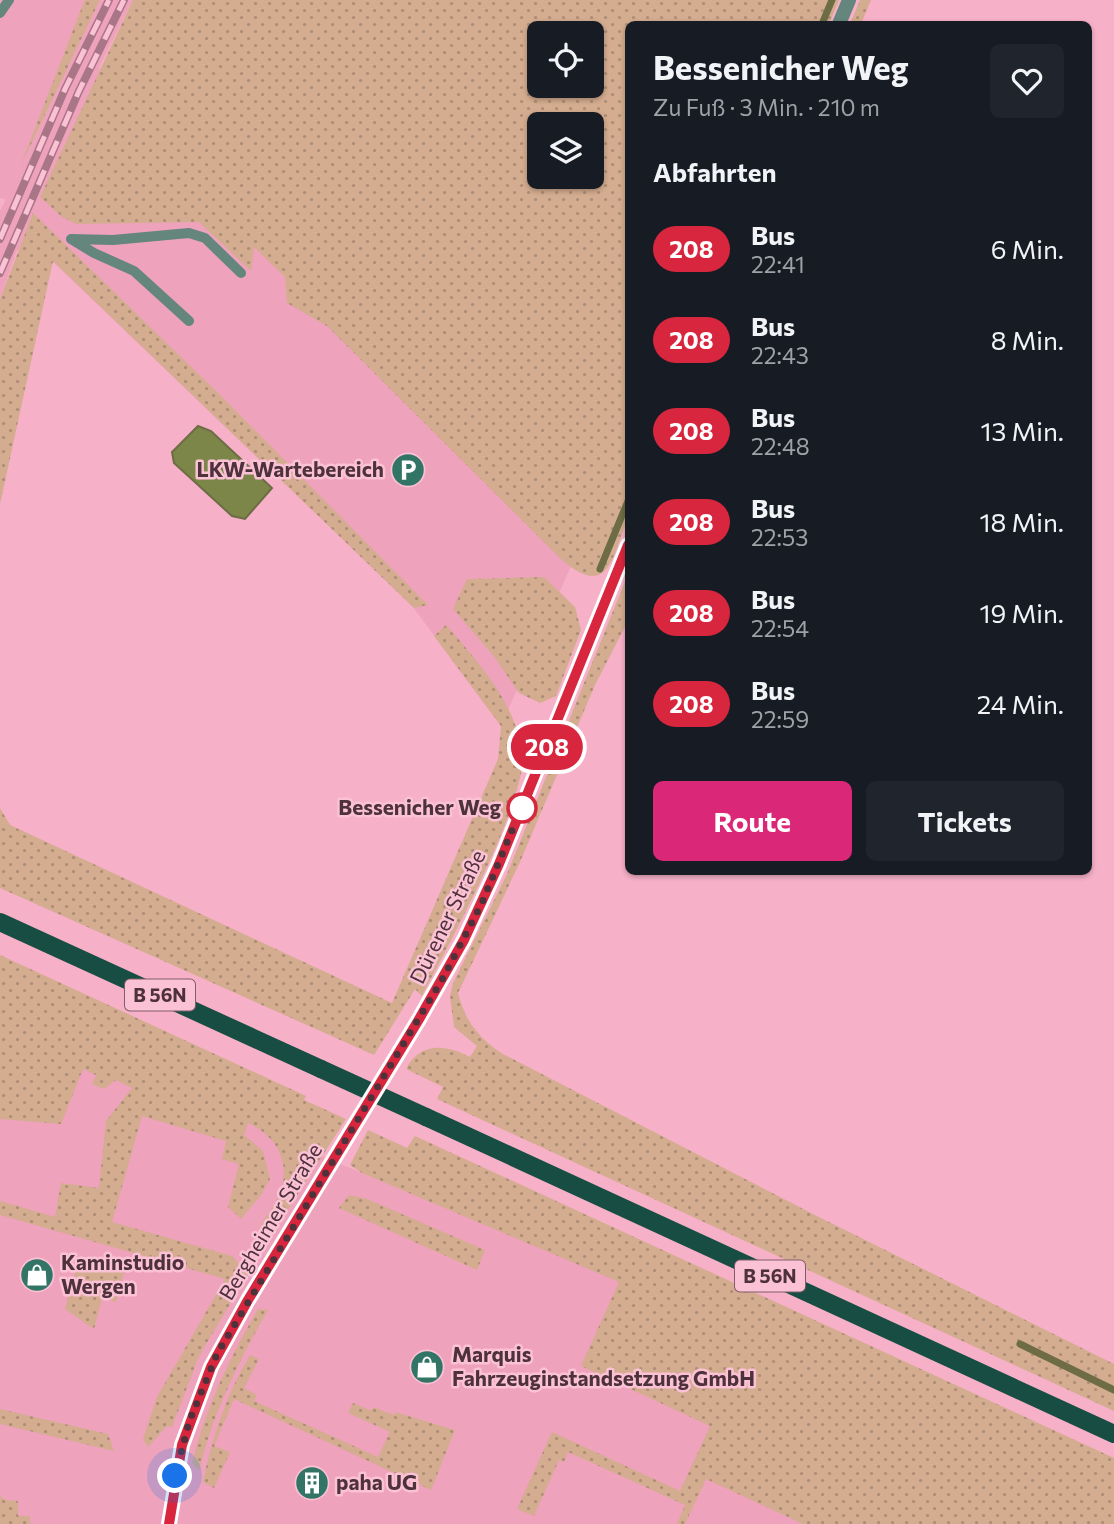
<!DOCTYPE html>
<html lang="de">
<head>
<meta charset="utf-8">
<style>
  :root { --surface:#171b24; --page:#20242c; --text:#f1f3f6; --muted:#9ea1a6; --accent:#db2777 }
  body { margin:0; font-family:Commissioner,sans-serif; background:var(--page); color:var(--text); height:100vh; display:flex; flex-direction:column; font-size:26px; white-space:nowrap }
  * { box-sizing:border-box; margin:0 }
  p { font-size:23px; color:var(--muted) }
  .icon { flex:none; width:38px; height:38px; fill:none; stroke:currentColor; stroke-width:2; stroke-linecap:round; stroke-linejoin:round }
  .map { position:relative; flex:1; overflow:hidden }
  .panel { position:absolute; left:625px; top:21px; width:467px; height:854px; display:flex; flex-direction:column; background:var(--surface); border-radius:10px; box-shadow:0 2px 5px #0004 }
  .panel>* { flex:none }
  .badge { padding:0 14px; border-radius:23px; font-size:24px; line-height:46px }
  .fabs { position:absolute; left:527px; top:21px; display:grid; gap:14px }
  .fabs a { display:grid; place-items:center; width:77px; height:77px; border-radius:10px; background:var(--surface); box-shadow:0 2px 5px #0004; font-size:35px }
  .you { position:absolute; width:35px; height:35px; margin:-18px; border:5px solid #fff; border-radius:50%; background:#1a73e8; box-shadow:0 0 0 10px #1a73e833 }
  .map>.badge { position:absolute; translate:-50% -50%; box-shadow:0 0 0 4px #fff }
  h2 { padding:0 28px; font-size:26px; line-height:63px }
  .round { display:grid; place-items:center; flex:none; width:74px; height:74px; border-radius:10px; background:var(--page) }
  .headline { display:flex; align-items:center; justify-content:space-between; height:119px; padding:0 28px }
  h1 { font-size:33px; font-weight:700; line-height:52px }
  .primary-button { display:flex; gap:14px; margin-top:auto; padding:14px 28px }
  .primary-button a { flex:1; height:80px; border-radius:10px; background:var(--accent); color:#fff; font-size:28px; font-weight:700; line-height:80px; text-align:center }
  .primary-button a+a { background:var(--page); color:var(--text) }
  ul { padding:0; list-style:none }
  li { display:flex; align-items:center; gap:21px; height:91px; padding:0 28px }
  li div { flex:1 }
  li b { display:block; font-size:26px }
  li em { font-style:normal }
  li .badge { min-width:77px; font-weight:700; text-align:center }
  .map>svg:first-child { display:block }
  .built { fill:#eea2bb }
  .grass { fill:url(#grass-dots); fill-rule:evenodd }
  .water { fill:#7b8648; stroke:#6d6c44; stroke-width:2 }
  .lines { fill:none; stroke-linecap:round; stroke-linejoin:round }
  .stream { stroke:#6d6c44; stroke-width:7 }
  .service { stroke:#65867d; stroke-width:10 }
  .tertiary { stroke:#65867d; stroke-width:14 }
  .primary { stroke:#174d42; stroke-width:18 }
  .rail-casing { stroke:#a97687; stroke-width:8 }
  .rail { stroke:#fbc1d4; stroke-width:5; stroke-dasharray:16; stroke-linecap:butt }
  .primary-bridge { stroke:#174d42; stroke-width:18 }
  .line-casing { stroke:#fff; stroke-width:16 }
  .line { stroke:#d7263d; stroke-width:10 }
  .walk { stroke:#4d313b; stroke-width:7; stroke-dasharray:0 12.6 }
  .stop-dot { fill:#fff; stroke:#d7263d; stroke-width:3.5 }
  .labels { text-anchor:middle; stroke-width:5; stroke-linejoin:round; paint-order:stroke }
  .shield { fill:#fbc1d4; stroke:#815c69; stroke-width:2 }
  .shield-label { font-size:19px; font-weight:bold; fill:#4d313b }
  .poi-label { font-size:21px; font-weight:bold; fill:#4d313b; stroke:#fbc1d4; text-anchor:start }
  .stop-label { font-size:21px; font-weight:bold; fill:#4d313b; stroke:#fbc1d4; text-anchor:end }
  .street-label { font-size:21px; fill:#4d313b; stroke:#fbc1d4 }
</style>
</head>
<body>
<div class="map">
<svg width="1114" height="1524" viewBox="0 0 1114 1524">
  <defs>
    <pattern id="grass-dots" width="8" height="8" patternUnits="userSpaceOnUse" patternTransform="scale(1.75)"><rect width="8" height="8" fill="#d4ac8f"/><path d="M2 2h.1M6 6h.1" fill="none" stroke="#ae8d76" stroke-width="1.8" stroke-linecap="round"/></pattern>
  </defs>
  <rect width="100%" height="100%" fill="#f6b0c7"/>
  <path class="built" d="M0 0H85L26 153 100 0H133L99 68 183 173 580 545 501 726 410 603 52 261 17 250 0 299V211L6 199 0 198Z
    M0 1005 314 1153 1114 1485V1524H0Z"/>
  <path class="grass" d="M85 0H100L20 167 78 17Z
    M133 0H839L829 24H628V518C612 557 609 601 561 559L327 326 287 303 285 277 254 247 251 271 199 222 76 224 62 217 40 197ZM592 33V86H539V33ZM592 124V177H539V124Z
    M860 0H871L861 24H850Z
    M33 213 220 395 428 605 414 608 53 261 0 504V299Z
    M628 574V621L595 685 520 862 458 993C465 1021 478 1037 501 1053L811 1213 1114 1364V1411L437 1099 443 1087 406 1069C420 1042 445 1044 470 1057L477 1046 454 1027 450 996 453 983 507 874Z
    M544 577 575 607 581 630 556 696 540 703 519 693 493 655 453 609 467 579Z
    M446 625C479 663 514 701 522 751 530 797 446 950 422 996L415 989 374 1055 0 888V808L10 825 392 1003 498 759 501 726 434 636Z
    M0 955 306 1096 304 1100 346 1119 266 1244 259 1231C262 1220 270 1212 276 1202 294 1169 280 1137 248 1123L244 1135 263 1151 270 1179 261 1195 241 1219 228 1207 239 1164 222 1159 226 1141 142 1116 112 1222 232 1256 248 1274 199 1356 172 1427 167 1426 148 1447 143 1439 157 1397 225 1279 0 1215V1201L55 1217 61 1183 99 1188 106 1121 132 1088 116 1080 104 1089 92 1084 96 1075 83 1069 61 1124 0 1119Z
    M368 1130 407 1148 415 1136 1114 1458V1524H803L706 1479 685 1524H677L685 1505 568 1452 564 1462 559 1460 534 1516 517 1509 552 1432 680 1491 710 1426 581 1366 619 1282 362 1173 350 1165Z
    M349 1195 367 1199 485 1250 477 1270 339 1208Z
    M79 1259 124 1272 116 1302 102 1298 94 1329 65 1309Z
    M258 1309 268 1310C238 1362 213 1413 199 1471L192 1463C206 1407 229 1359 258 1309Z
    M250 1355 259 1359 244 1388 257 1395 254 1401 378 1457 390 1432 348 1413 353 1403 371 1411 373 1407 394 1415 395 1412 455 1430 431 1490 234 1399 214 1446 230 1452 214 1488 203 1482C212 1438 226 1395 250 1355Z
    M0 1409 108 1434 114 1451 0 1424Z
    M0 1496 5 1500 18 1501V1516H30V1524H0Z"/>
  <path class="water" d="M198 426 211 431 272 488 245 519 232 516 174 463 172 452Z"/>
  <g class="lines">
    <path class="stream" d="M822 24 832 0
      M600 569 628 501
      M1020 1344 1114 1390"/>
    <path class="service" d="M0 13 9 0
      M71 239 113 240 189 233 205 238 241 273
      M71 239 94 253 134 271 189 321"/>
    <path class="tertiary" d="M839 24 849 0
      M169 1524 182 1445 211 1367 248 1299 418 1021 464 940 499 864 628 545"/>
    <path class="primary" d="M0 922 321 1069
      M426 1117 1114 1434"/>
    <g class="rail-casing">
      <path id="rail" d="M0 239 65 89 109 0
        M0 273 79 91 124 0"/>
    </g>
    <use href="#rail" class="rail"/>
    <path class="primary-bridge" d="M321 1069 426 1117"/>
  </g>
  <g class="lines">
    <g class="line-casing">
      <path id="line" d="M169 1524 182 1445 211 1367 248 1300 418 1021 464 940 499 864 628 545"/>
    </g>
    <use href="#line" class="line"/>
    <path class="walk" d="M175 1476 189 1422 217 1354 443 978 481 905 523 804 522 808"/>
  </g>
  <defs>
    <g id="parking-disc" transform="scale(1.75)"><circle r="9.5" fill="#327567" stroke="#fbc1d4"/><path d="M-3.5-5.5H1a3.5 3.5 0 0 1 0 7H-1V5.5H-3.5ZM-1-3.4V-.6H.8a1.4 1.4 0 0 0 0-2.8Z" fill="#fff"/></g>
    <g id="shop-disc" transform="scale(1.75)"><circle r="9.5" fill="#327567" stroke="#fbc1d4"/><path d="M-5-2.5h2.3a2.7 3.5 0 0 1 5.4 0H5L5.5 6h-11ZM-1.5-2.5h3a1.5 2.3 0 0 0-3 0Z" fill="#fff"/></g>
    <g id="building-disc" transform="scale(1.75)"><circle r="9.5" fill="#327567" stroke="#fbc1d4"/><path d="M-4-6H4V6H1V3H-1V6H-4ZM-2.5-4.3h1.7v1.8h-1.7ZM.8-4.3h1.7v1.8H.8ZM-2.5-1h1.7V.8h-1.7ZM.8-1h1.7V.8H.8Z" fill="#fff"/></g>
  </defs>
  <g fill-rule="evenodd">
    <use href="#parking-disc" x="408" y="470"/>
    <use href="#shop-disc" x="37" y="1275"/>
    <use href="#shop-disc" x="427" y="1367"/>
    <use href="#building-disc" x="312" y="1483"/>
  </g>
  <circle class="stop-dot" cx="522" cy="808" r="14"/>
  <g class="labels">
    <g class="shield">
      <rect x="125" y="979.5" width="70" height="31" rx="5"/>
      <rect x="735" y="1260.5" width="70" height="31" rx="5"/>
    </g>
    <g class="shield-label">
      <text x="160" y="1002">B 56N</text>
      <text x="770" y="1283">B 56N</text>
    </g>
    <g class="poi-label">
      <text x="384" y="477" text-anchor="end">LKW-Wartebereich</text>
      <text x="61" y="1270">Kaminstudio<tspan x="61" dy="24">Wergen</tspan></text>
      <text x="452" y="1362">Marquis<tspan x="452" dy="24">Fahrzeuginstandsetzung GmbH</tspan></text>
      <text x="336" y="1490">paha UG</text>
    </g>
    <g class="stop-label">
      <text x="501" y="815">Bessenicher Weg</text>
    </g>
    <g class="street-label">
      <text transform="translate(448 917) rotate(-64)" y="7">Dürener Straße</text>
      <text transform="translate(271 1222) rotate(-59)" y="7">Bergheimer Straße</text>
    </g>
  </g>
</svg>
<div class="fabs">
<a><svg class="icon" aria-label="locate" viewBox="0 0 24 24"><circle cx="12" cy="12" r="6"/><path d="M12 2v4M12 18v4M2 12h4M18 12h4"/></svg></a>
<a><svg class="icon" aria-label="layers" viewBox="0 0 24 24"><path d="M12 4l9 5-9 5-9-5zM3 14l9 5 9-5"/></svg></a>
</div>
<div class="you" style="left:175px;top:1476px"></div>
<b class="badge" style="left:547px;top:747px;background:#d7263d;color:#fff">208</b>
<section class="panel">
<div class="headline"><div><h1>Bessenicher Weg</h1><p>Zu Fuß · 3 Min. · 210 m</p></div><a class="round"><svg class="icon" aria-label="heart" viewBox="0 0 24 24"><path d="M12 20l-8-8c-3-5 5-10 8-4 3-6 11-1 8 4z"/></svg></a></div>
<h2>Abfahrten</h2>
<ul>
<li><span class="badge" style="background:#d7263d;color:#fff">208</span><div><b>Bus</b><p>22:41</p></div><em>6 Min.</em></li>
<li><span class="badge" style="background:#d7263d;color:#fff">208</span><div><b>Bus</b><p>22:43</p></div><em>8 Min.</em></li>
<li><span class="badge" style="background:#d7263d;color:#fff">208</span><div><b>Bus</b><p>22:48</p></div><em>13 Min.</em></li>
<li><span class="badge" style="background:#d7263d;color:#fff">208</span><div><b>Bus</b><p>22:53</p></div><em>18 Min.</em></li>
<li><span class="badge" style="background:#d7263d;color:#fff">208</span><div><b>Bus</b><p>22:54</p></div><em>19 Min.</em></li>
<li><span class="badge" style="background:#d7263d;color:#fff">208</span><div><b>Bus</b><p>22:59</p></div><em>24 Min.</em></li>
</ul>
<div class="primary-button"><a>Route</a><a>Tickets</a></div>
</section>
</div>
</body>
</html>
